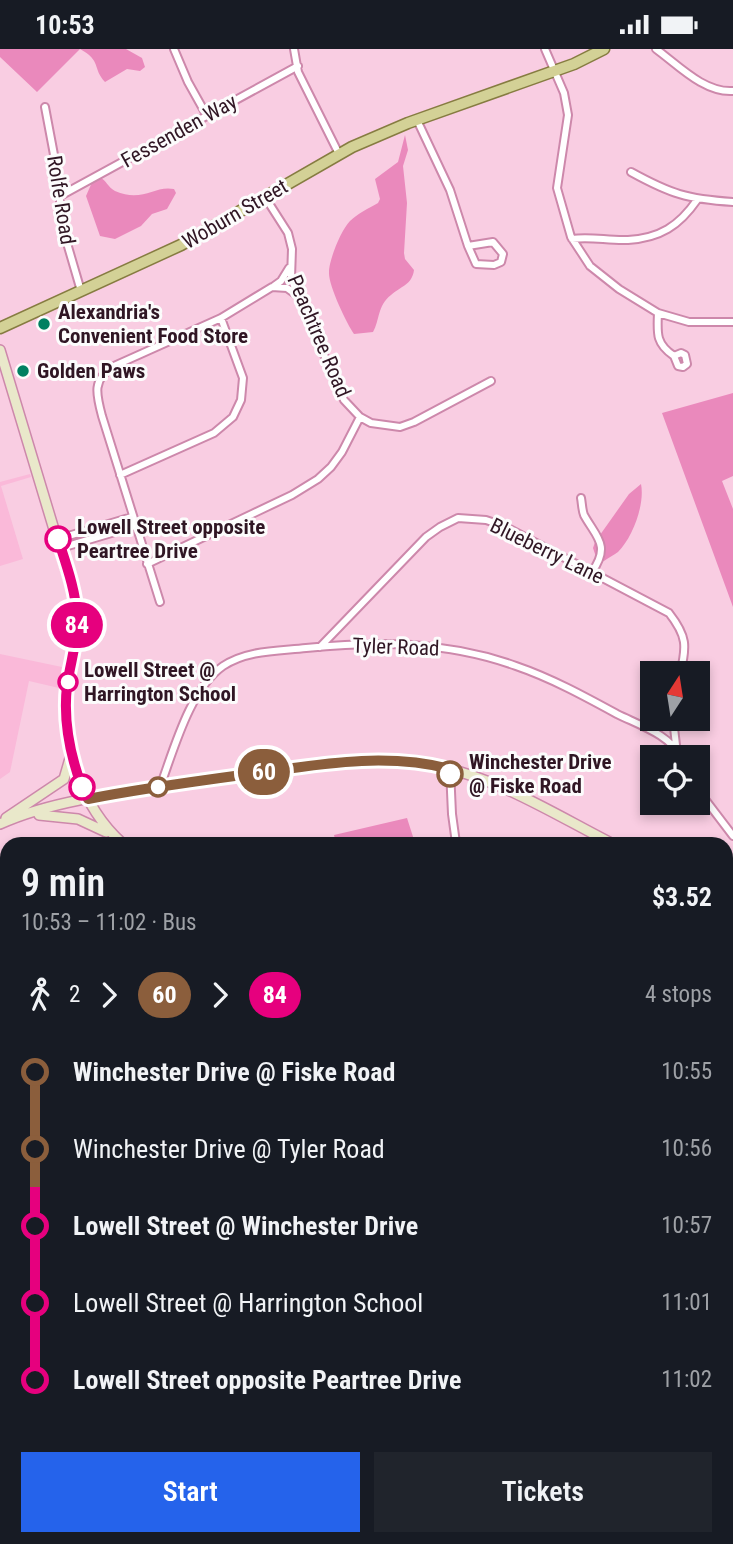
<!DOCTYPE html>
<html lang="en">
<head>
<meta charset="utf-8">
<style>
  :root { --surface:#171b24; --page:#20242c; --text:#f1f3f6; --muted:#9ea1a6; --accent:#2563eb }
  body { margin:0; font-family:"Roboto Condensed",sans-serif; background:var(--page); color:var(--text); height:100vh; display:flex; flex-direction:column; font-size:26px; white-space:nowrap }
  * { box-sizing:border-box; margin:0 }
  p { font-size:23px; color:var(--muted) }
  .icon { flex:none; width:38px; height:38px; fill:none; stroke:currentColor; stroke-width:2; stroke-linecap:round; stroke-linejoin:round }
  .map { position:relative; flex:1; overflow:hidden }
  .sheet { position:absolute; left:0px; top:788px; width:733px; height:709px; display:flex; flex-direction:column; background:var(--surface); border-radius:21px 21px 0 0; box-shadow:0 4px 10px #0003 }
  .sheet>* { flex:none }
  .badge { padding:0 14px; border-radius:23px; font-size:24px; line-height:46px }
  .needle { width:46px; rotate:12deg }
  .tools { position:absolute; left:640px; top:612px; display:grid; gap:14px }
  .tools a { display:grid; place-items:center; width:70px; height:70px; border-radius:0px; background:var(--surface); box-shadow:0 4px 10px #0003; font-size:35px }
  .map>.badge { position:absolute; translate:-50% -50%; box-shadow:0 0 0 4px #fff }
  .legs { display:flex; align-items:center; gap:10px; height:77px; padding:0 21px; font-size:23px }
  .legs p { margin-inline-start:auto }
  .head { display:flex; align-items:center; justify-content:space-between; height:119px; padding:0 21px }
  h1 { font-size:38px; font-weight:600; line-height:52px }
  .primary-button { display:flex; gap:14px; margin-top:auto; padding:14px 21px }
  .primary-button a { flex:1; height:80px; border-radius:0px; background:var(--accent); color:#fff; font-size:28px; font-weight:600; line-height:80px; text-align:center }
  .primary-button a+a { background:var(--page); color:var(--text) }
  ul { padding:0 21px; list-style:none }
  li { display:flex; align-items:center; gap:24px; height:77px; font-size:26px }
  li i { display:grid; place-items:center; width:10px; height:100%; margin:0 9px; background:currentColor }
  li i::after { content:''; width:18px; height:18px; margin:-9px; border:5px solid; border-radius:50%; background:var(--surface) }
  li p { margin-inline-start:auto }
  li:first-child i { background:linear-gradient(#0000 50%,currentColor 0) }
  li:last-child i { background:linear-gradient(currentColor 50%,#0000 0) }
  .status { display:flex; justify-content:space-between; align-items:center; height:49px; padding:0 35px; background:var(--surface); direction:ltr }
  .status svg { height:19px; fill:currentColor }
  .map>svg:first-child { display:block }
  .built { fill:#fab9d9 }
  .green { fill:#ea89bc }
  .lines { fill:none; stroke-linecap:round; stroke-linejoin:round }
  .street-casing { stroke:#cd88ab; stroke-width:10 }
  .secondary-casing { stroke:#cd88ab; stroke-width:12 }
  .primary-casing { stroke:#867c41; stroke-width:13 }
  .street { stroke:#fff; stroke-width:6 }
  .secondary { stroke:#e9e8ca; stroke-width:9 }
  .primary { stroke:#d3d196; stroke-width:10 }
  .line-1-casing { stroke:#fff; stroke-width:16 }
  .line-2-casing { stroke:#fff; stroke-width:16 }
  .line-1 { stroke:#8b5e3c; stroke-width:10 }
  .line-2 { stroke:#e6007e; stroke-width:10 }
  .poi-dot { fill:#008061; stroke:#fcfcfc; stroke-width:2.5 }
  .stop-2-dot { fill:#fff; stroke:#e6007e; stroke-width:3.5 }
  .stop-1-dot { fill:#fff; stroke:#8b5e3c; stroke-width:3.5 }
  .labels { text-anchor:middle; stroke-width:6; stroke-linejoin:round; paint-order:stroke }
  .street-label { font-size:21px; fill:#301624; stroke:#fcfcfc }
  .poi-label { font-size:21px; font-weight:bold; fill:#301624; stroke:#fcfcfc; text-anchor:start }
  .stop-label { font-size:21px; font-weight:bold; fill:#301624; stroke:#fcfcfc; text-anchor:start }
</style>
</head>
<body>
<div class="status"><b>10:53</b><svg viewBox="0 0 49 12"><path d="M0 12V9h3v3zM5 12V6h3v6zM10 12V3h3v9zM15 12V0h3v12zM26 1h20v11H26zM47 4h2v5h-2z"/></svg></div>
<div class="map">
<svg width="733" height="1495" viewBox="0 0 733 1495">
  <rect width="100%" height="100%" fill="#f9cde2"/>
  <path class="built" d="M30 425 31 428 1 437 23 510 0 517V433Z
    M0 605 62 618 59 639 29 632 10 723 0 730Z"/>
  <path class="green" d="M0 0H126L142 9 145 18 140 22 127 20 105 33C92 19 102 12 80 0L37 43 0 8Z
    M405 86 408 101 403 117 407 154 404 204 405 210 414 221C412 236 401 237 391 246 377 257 380 271 373 283L354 285C347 275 328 236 329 223 329 211 341 181 350 172 357 165 369 159 378 154L380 150 375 130 398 113Z
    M99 128C107 131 107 138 115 142 143 154 154 136 174 140L176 144 167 160 152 165 141 177 115 190 100 187 86 147 93 131Z
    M733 344V427L722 432 733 460V558L662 364Z
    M641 435C645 455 633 488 618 503 614 506 608 509 604 512L596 508 593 499 595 493 629 445Z
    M407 769 415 794H336L334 786Z
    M726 1252 733 1261V1495H554L563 1489H726Z
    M449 1489H539L546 1495H445Z"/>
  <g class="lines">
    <g class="street-casing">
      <path id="street" d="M174 0 188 33 207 67
        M294 0 298 23 339 105
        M545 0 564 44 568 66 557 139 571 188 590 217 619 240 658 264 689 273H733
        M656 0C678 16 704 44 733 42
        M45 58 58 127 62 177 81 242
        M417 71 450 141 468 197 493 193 503 205 501 213 494 216 476 215 468 197
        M631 123C671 145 687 150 733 153
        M60 147 298 17
        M265 148 288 184 292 200 291 229 298 247 344 351 360 368 371 374 400 378 414 373 491 332
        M572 190C591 187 608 192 628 191 660 189 679 177 697 151
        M274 237 281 232 289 219
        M658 264C657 285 656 295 674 307L681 304 685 306 687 315 683 318 678 317 674 307
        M120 426 214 384 233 368 241 351 243 329 221 269
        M581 449C582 454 582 461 584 466 596 488 611 496 592 523
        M58 490 132 468
        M61 499 135 477
        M147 515 292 446 318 430 331 418 342 403 360 368
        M160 553 102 367C96 345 92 330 114 317L221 269 272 238 287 239 298 247
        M320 598 426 488 440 478 458 469 486 471 504 477 669 564C687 587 687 597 680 625
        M673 670 676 696
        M450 720 452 765 456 794
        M160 738C174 700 190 640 223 617 247 601 278 602 306 599 378 592 447 592 516 617 551 629 584 647 617 665 639 676 671 686 681 709
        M698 741 733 787
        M0 891 7 888
        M0 1043 7 1035
        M726 1159 733 1165
        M0 1286 7 1283
        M226 1489 227 1495
        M293 1489 294 1495
        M147 1495 167 1489"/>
    </g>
    <g class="secondary-casing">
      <path id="secondary" d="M0 301 74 547C80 581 70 610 67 643 61 697 82 758 122 794
        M39 766 78 770 106 783
        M6 769 64 730 71 706
        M0 775C57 749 136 742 198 733 274 722 354 702 431 716 495 727 554 765 611 794
        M726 855 733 858
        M360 1489 361 1495"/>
    </g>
    <g class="primary-casing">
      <path id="primary" d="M0 279 181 196 352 98 408 74 574 15 604 0"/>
    </g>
    <use href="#street" class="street"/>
    <use href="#secondary" class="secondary"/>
    <use href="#primary" class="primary"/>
  </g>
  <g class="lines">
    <g class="line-1-casing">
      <path id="line-1" d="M82 738 88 750C139 740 190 733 242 726 311 717 381 702 450 720V725"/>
    </g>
    <g class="line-2-casing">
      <path id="line-2" d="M58 490C66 515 76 542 77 568 78 592 70 614 67 637 63 672 70 706 82 738"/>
    </g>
    <use href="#line-1" class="line-1"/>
    <use href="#line-2" class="line-2"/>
  </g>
  <g class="poi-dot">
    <circle cx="44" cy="275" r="7"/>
    <circle cx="23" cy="322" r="7"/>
  </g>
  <g class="stop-2-dot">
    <circle cx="58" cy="490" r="12"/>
    <circle cx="68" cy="633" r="9"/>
    <circle cx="82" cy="738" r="12"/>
  </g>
  <g class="stop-1-dot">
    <circle cx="450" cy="725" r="12"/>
    <circle cx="158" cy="738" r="9"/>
  </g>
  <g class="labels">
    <g class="street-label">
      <text transform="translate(179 82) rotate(-29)" y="7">Fessenden Way</text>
      <text transform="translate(61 151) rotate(81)" y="7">Rolfe Road</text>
      <text transform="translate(235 165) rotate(-30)" y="7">Woburn Street</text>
      <text transform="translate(319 287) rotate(67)" y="7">Peachtree Road</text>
      <text transform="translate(547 502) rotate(26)" y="7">Blueberry Lane</text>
      <text transform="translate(396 598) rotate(2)" y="7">Tyler Road</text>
    </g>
    <g class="poi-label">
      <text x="58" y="270">Alexandria's<tspan x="58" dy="24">Convenient Food Store</tspan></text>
      <text x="37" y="329">Golden Paws</text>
    </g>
    <g class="stop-label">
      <text x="77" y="485">Lowell Street opposite<tspan x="77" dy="24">Peartree Drive</tspan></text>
      <text x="84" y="628">Lowell Street @<tspan x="84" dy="24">Harrington School</tspan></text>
      <text x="469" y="720">Winchester Drive<tspan x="469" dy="24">@ Fiske Road</tspan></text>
    </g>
  </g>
</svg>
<div class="tools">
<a><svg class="needle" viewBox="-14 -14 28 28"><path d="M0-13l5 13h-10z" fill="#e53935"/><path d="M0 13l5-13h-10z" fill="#9ea1a6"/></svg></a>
<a><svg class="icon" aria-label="locate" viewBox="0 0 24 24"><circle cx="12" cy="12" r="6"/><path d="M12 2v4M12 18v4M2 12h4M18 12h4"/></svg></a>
</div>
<b class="badge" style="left:264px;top:723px;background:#8b5e3c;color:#fff">60</b>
<b class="badge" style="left:77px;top:576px;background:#e6007e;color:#fff">84</b>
<section class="sheet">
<div class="head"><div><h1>9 min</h1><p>10:53 – 11:02 · Bus</p></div><b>$3.52</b></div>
<div class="legs"><svg class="icon" aria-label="walk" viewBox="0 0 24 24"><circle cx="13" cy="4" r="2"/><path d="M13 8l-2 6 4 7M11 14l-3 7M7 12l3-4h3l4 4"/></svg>2<svg class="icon" aria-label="forward" viewBox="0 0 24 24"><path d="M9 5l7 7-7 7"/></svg><b class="badge" style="background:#8b5e3c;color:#fff">60</b><svg class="icon" aria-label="forward" viewBox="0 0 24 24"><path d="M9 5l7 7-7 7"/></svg><b class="badge" style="background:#e6007e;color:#fff">84</b><p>4 stops</p></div>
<ul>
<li><i style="color:#8b5e3c"></i><b>Winchester Drive @ Fiske Road</b><p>10:55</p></li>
<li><i style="color:#8b5e3c"></i><span>Winchester Drive @ Tyler Road</span><p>10:56</p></li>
<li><i style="color:#e6007e"></i><b>Lowell Street @ Winchester Drive</b><p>10:57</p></li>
<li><i style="color:#e6007e"></i><span>Lowell Street @ Harrington School</span><p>11:01</p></li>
<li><i style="color:#e6007e"></i><b>Lowell Street opposite Peartree Drive</b><p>11:02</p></li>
</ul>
<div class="primary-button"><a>Start</a><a>Tickets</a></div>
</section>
</div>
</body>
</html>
